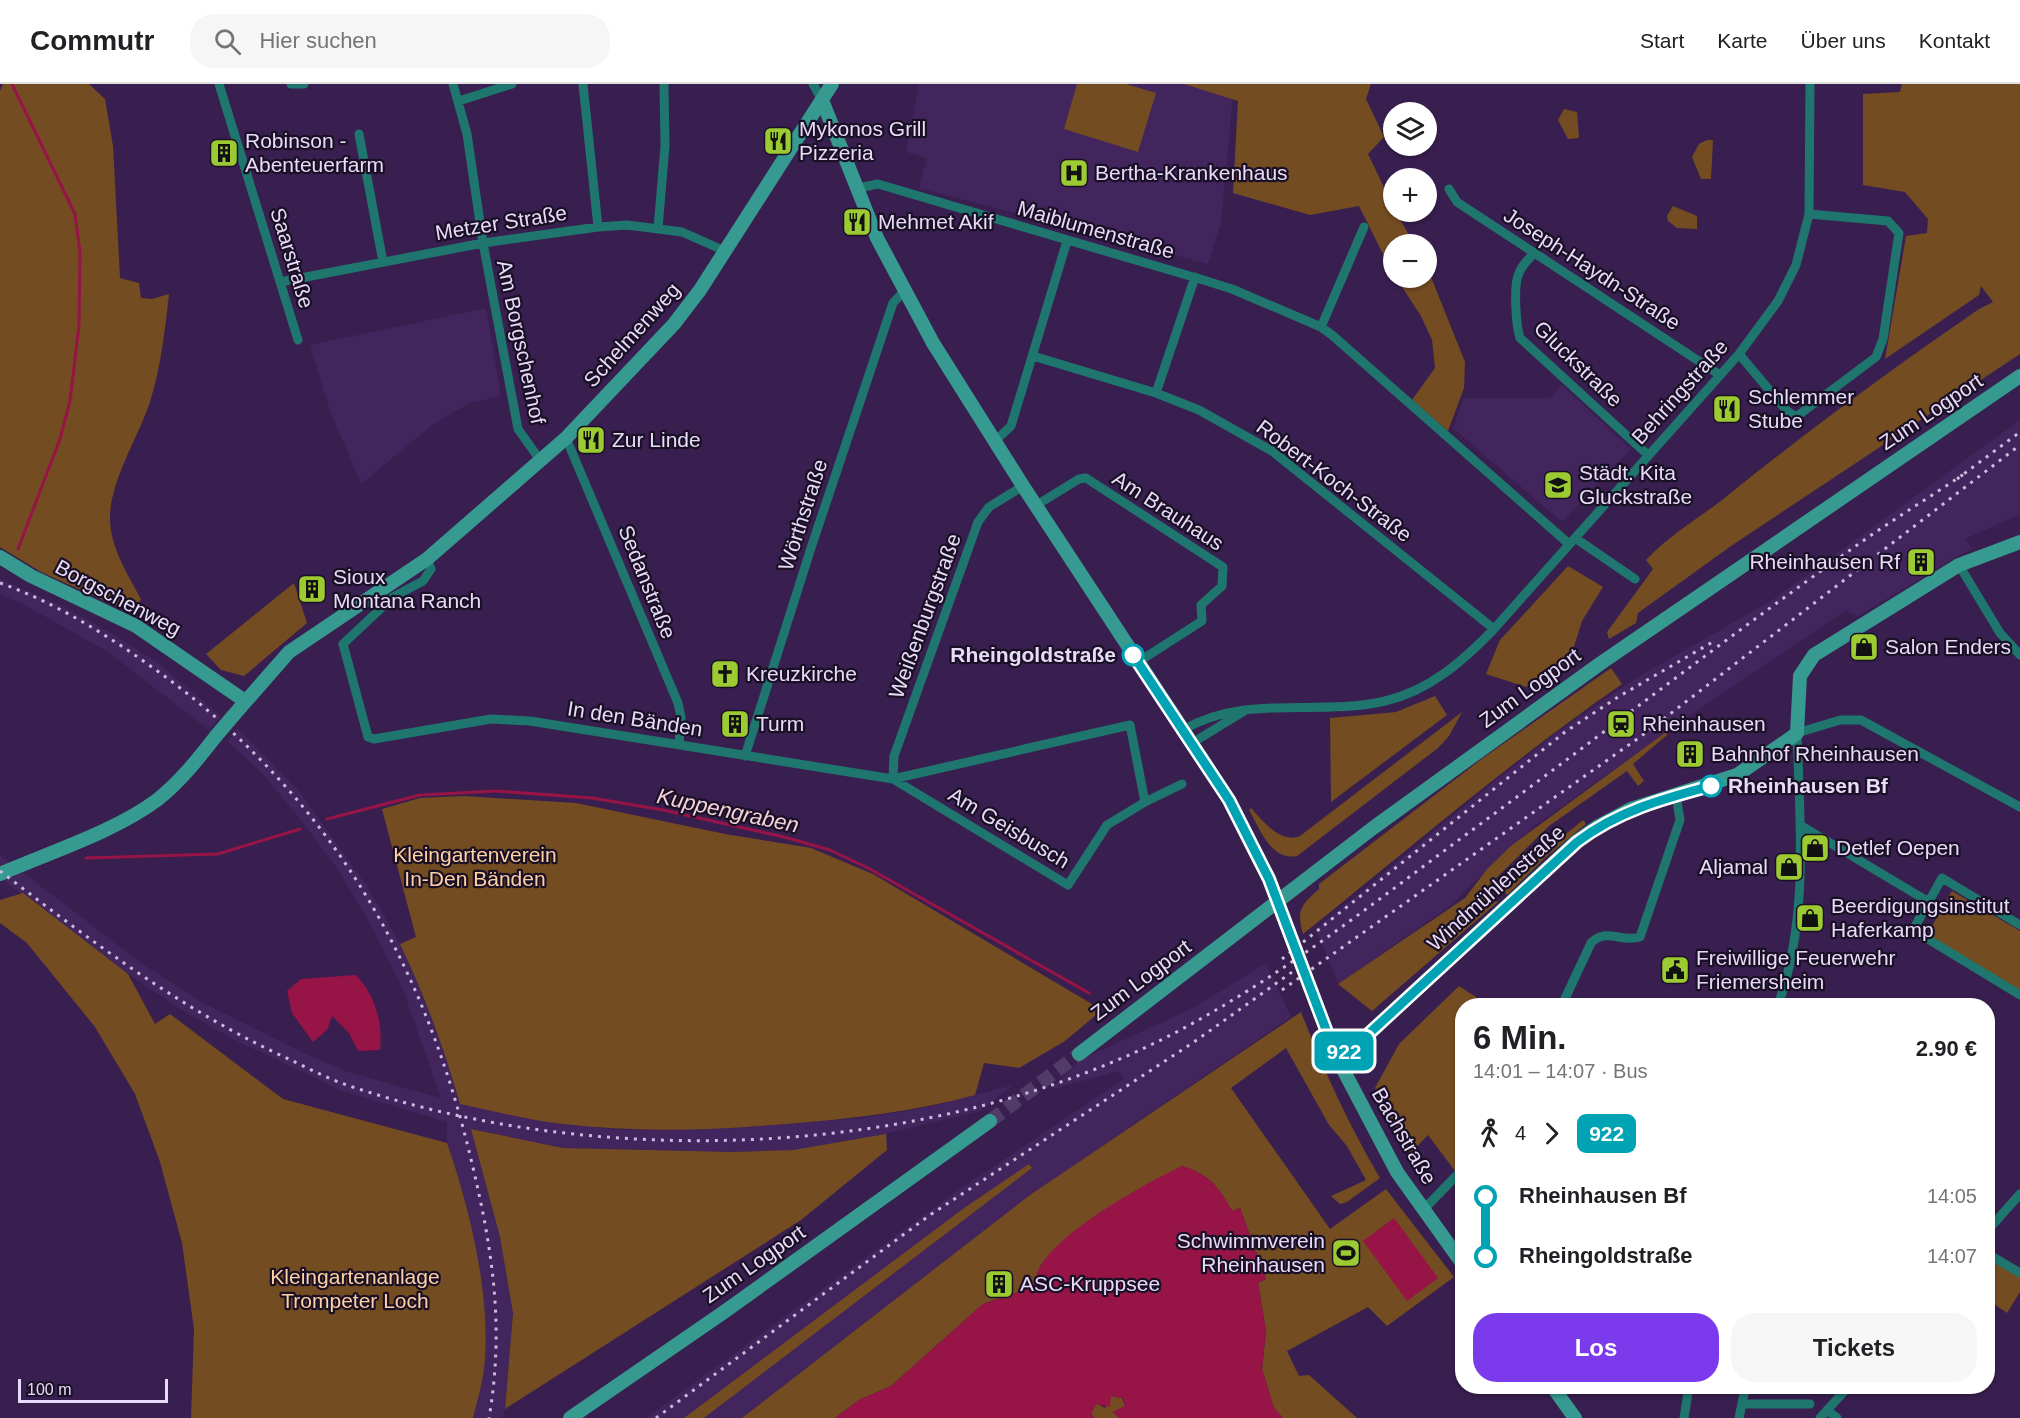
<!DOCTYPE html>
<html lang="de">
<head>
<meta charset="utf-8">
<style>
  :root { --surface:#fff; --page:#f6f6f6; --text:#202124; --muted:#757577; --line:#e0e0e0; --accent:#7c3aed }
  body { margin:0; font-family:Arial,sans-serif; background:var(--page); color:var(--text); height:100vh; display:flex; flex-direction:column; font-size:22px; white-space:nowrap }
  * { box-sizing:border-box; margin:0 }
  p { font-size:20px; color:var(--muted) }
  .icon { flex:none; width:33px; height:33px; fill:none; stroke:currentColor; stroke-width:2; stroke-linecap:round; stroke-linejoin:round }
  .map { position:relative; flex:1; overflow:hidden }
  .side { position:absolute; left:1455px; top:914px; width:540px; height:396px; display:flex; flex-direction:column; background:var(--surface); border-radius:24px; box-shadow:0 2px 4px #0004 }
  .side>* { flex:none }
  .badge { padding:0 12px; border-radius:9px; font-size:21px; line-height:39px }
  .tools { position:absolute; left:1383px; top:18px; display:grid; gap:12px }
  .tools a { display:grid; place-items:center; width:54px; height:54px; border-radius:50%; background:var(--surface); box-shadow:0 2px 4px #0004; font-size:30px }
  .scale { position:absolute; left:18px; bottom:15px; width:150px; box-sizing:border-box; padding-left:6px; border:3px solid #e8dbf9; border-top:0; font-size:16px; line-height:21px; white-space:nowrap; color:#e8dbf9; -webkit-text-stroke:4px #1a1025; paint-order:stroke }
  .map>.badge { position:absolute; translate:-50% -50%; box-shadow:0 0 0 3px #fff }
  .legs { display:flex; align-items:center; gap:9px; height:66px; padding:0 18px; font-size:20px }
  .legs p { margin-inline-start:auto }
  .headline { display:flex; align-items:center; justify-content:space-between; height:102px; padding:0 18px }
  h1 { font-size:33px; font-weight:800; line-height:45px }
  .action { display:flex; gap:12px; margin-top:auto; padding:12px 18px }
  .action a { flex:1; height:69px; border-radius:24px; background:var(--accent); color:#fff; font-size:24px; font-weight:800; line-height:69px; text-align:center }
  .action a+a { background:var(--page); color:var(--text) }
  ul { padding:0 18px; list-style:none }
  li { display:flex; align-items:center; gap:21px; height:60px; font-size:22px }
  li i { display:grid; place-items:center; width:9px; height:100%; margin:0 8px; background:currentColor }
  li i::after { content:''; width:15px; height:15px; margin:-8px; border:4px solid; border-radius:50%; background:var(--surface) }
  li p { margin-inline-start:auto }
  li:first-child i { background:linear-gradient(#0000 50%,currentColor 0) }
  li:last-child i { background:linear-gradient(currentColor 50%,#0000 0) }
  header { display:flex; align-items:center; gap:36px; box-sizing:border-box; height:84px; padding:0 30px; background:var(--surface); border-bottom:2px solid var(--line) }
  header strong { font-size:28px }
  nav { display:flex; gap:33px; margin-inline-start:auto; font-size:21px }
  .search { width:420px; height:54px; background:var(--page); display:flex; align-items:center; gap:15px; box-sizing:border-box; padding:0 21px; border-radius:24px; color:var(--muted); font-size:22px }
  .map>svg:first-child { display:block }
  .built { fill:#42255d }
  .green { fill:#744c21 }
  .water { fill:#971446 }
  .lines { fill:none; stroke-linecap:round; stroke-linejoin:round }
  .stream { stroke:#971446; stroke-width:3 }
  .secondary-tunnel { stroke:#523b68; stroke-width:14; stroke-dasharray:14 7; stroke-linecap:butt }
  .street { stroke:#1e766e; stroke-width:9 }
  .secondary { stroke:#379a90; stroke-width:14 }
  .rail { stroke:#cbbcdd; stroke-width:3; stroke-dasharray:3 6; stroke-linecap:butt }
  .secondary-bridge { stroke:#379a90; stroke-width:14 }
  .line-1-casing { stroke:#fff; stroke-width:14 }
  .line-1 { stroke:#00a3b4; stroke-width:9 }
  .stop-1-dot { fill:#fff; stroke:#00a3b4; stroke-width:3 }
  .labels { text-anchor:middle; stroke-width:4.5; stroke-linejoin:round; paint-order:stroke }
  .poi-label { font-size:21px; fill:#e8dbf9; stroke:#1a1025; text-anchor:start }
  .street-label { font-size:21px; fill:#e8dbf9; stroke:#1a1025 }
  .stop-label { font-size:21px; font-weight:bold; fill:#e8dbf9; stroke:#1a1025; text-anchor:end }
  .park-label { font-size:21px; fill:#fed0a3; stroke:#1a1025 }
  .water-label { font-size:22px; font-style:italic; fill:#f5d2d9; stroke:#1a1025 }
</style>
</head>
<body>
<header>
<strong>Commutr</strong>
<div class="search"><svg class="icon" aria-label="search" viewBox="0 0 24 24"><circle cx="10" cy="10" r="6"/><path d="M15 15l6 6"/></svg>Hier suchen</div>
<nav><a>Start</a><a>Karte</a><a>Über uns</a><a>Kontakt</a></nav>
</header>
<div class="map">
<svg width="2020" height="1334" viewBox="0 0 2020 1334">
  <rect width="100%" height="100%" fill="#381f4f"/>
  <path class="built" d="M919 0H1234L1221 139 1208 180 919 104 927 74 906 68Z
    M486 224 501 312 470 319 435 339 361 400 330 327 310 261Z
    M1562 301 1631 365 1562 438 1453 344 1464 314H1550Z
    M2020 336V430L1965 455 1972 464 1858 532 1845 527 1676 641 1539 739 1512 761 1451 821 1338 900 1316 845 1495 697 1556 649 1638 593 1774 515Z
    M0 495 62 522 113 550 155 577 221 632 209 646 108 568 23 520 0 511Z
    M238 645 298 706 367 802 400 860 424 909 446 970 460 1020 561 1040 622 1046 734 1044 862 1034 929 1023 1013 1001 980 1027 886 1050 793 1066 732 1068 563 1064 471 1045 500 1153 513 1229 505 1325 502 1334H473L484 1285 485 1240 474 1153 447 1059V1038L340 1006 233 955 188 930 128 890 0 794V771L144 881 203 919 310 972 348 988 441 1014 402 903 373 845 339 787 300 735 263 690 228 658Z
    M1266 879 1291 933 1030 1111 742 1334H704L1032 1084 1029 1080 964 1124 684 1334H646L950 1112 1124 995 1119 987 1049 1006 1082 975 1195 923Z"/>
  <path class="green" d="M3 0H89L105 15 113 62 120 194 139 199 141 214 152 215 169 210C165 246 161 283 150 318 138 354 110 397 110 434 110 463 128 491 141 515L134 530 41 488 0 463V7Z
    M1077 0H1126L1156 9 1138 68 1064 45Z
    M1184 0H1371L1366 15 1384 53 1368 70 1393 122 1394 128H1396L1414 160H1394L1393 190 1359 122 1310 131 1233 109 1238 17Z
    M1902 0H2020V270L1731 462 1638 529 1636 539 1609 555 1607 548 1653 485 1646 476C1670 450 1700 434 1727 412 1809 346 1893 284 1979 225L1993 218 1981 202 1979 211 1885 275 1906 152 1927 149 1928 135 1905 108 1863 101V10L1900 8Z
    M1564 25 1577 28 1579 54 1568 55 1558 36Z
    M1707 56H1713L1711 95H1701L1692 73 1699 60Z
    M1673 122 1697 132V145L1677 144 1668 137 1667 132Z
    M1427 183 1465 278 1464 304 1448 347 1412 316 1435 284 1432 256 1421 232 1396 194H1426Z
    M1568 482 1603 503 1582 537 1572 569 1565 579 1526 603 1486 590 1500 556Z
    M294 499 307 539 244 592 221 586 206 570Z
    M1611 584 1622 600C1511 677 1409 765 1303 850 1296 826 1301 821 1319 805V800L1483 674Z
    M1435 612 1447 631 1331 718 1330 634 1396 628Z
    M1462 628 1449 652 1438 664 1297 772C1271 777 1260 745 1249 726L1251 724C1263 737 1280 760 1300 752Z
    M1666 648 1667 651 1633 680 1644 697 1638 702 1627 687 1549 742 1482 808 1490 819 1499 817 1372 927 1338 900 1465 814 1487 785 1512 761Z
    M464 712 576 719 725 750 811 764 873 790 1102 926 1065 957 1019 984 984 979 975 1011C913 1028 850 1035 786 1040 712 1046 637 1049 563 1040 528 1036 494 1027 460 1020 444 964 425 912 400 860L416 853 382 725 420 714Z
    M1583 736 1586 740 1546 773 1507 811 1504 807 1543 769Z
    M1952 807 2020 847V907L1927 851Z
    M23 809 128 890 155 940 170 930 283 1015 447 1059C470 1125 492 1215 484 1285 482 1301 477 1318 473 1334H191L194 1245 182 1159 160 1078 135 1010 95 943 27 859 0 839V816Z
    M1459 902 1488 921H1462V1077L1455 1087 1428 1051 1409 1071 1375 1004 1399 960Z
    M1301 928C1324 986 1348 1040 1380 1094L1347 1118 1340 1120 1331 1112 1366 1096 1347 1062 1329 1041 1286 964 1231 1004 1330 1145 1386 1105 1454 1193 1387 1242 1368 1223 1287 1267 1299 1292 1309 1291 1357 1334H1283L1274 1324 1262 1285 1266 1247 1258 1199 1266 1195 1240 1124 1232 1127C1218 1102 1210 1091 1182 1082L1041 1181 1033 1203 983 1220 891 1302 859 1316 835 1334H742L1030 1111Z
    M471 1045 563 1064 732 1068 793 1066 886 1050 887 1066 801 1136 505 1325 513 1229 500 1153Z
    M1029 1080 1032 1084 704 1334H684L964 1124Z
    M1988 1174 2020 1192V1208L2007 1229 1988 1216Z
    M1111 1312 1122 1314 1125 1322 1113 1328 1119 1334H1095L1091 1330 1096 1319 1105 1324Z"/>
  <path class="water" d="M356 891C375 911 383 938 380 966L358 967 349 949 332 932 327 946 313 958 292 929 287 907 301 895Z
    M1182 1082C1210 1091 1218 1102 1232 1127L1240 1124 1266 1195 1258 1199 1266 1247 1262 1285 1274 1324 1283 1334H1119L1113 1328 1125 1322 1123 1314 1111 1312 1110 1323 1096 1320 1091 1330 1095 1334H835L859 1316 891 1302 983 1220 1033 1203C1035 1196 1037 1187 1041 1181 1065 1144 1142 1101 1182 1082Z
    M1394 1134 1438 1194 1407 1217 1363 1157Z"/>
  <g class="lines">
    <path class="stream" d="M12 0 75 130 80 168 79 241 70 317 60 355 18 465
      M327 735 420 711 496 707 592 714 663 726 784 753 830 766 870 785 1089 909
      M86 774 218 770 300 745"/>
    <path class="secondary-tunnel" d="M990 1037 1079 970"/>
    <path class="street" d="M219 0 298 256
      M291 0H304
      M453 0 467 50 483 159 518 345 540 376
      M583 0 598 143
      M813 0 822 16
      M459 17 512 0
      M359 50 383 178
      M858 104 878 100 1200 195 1232 205 1321 243 1332 251 1569 460
      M1449 105 1457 118 1720 291
      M658 144 665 62 664 0
      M1533 170C1528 176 1522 181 1519 189 1513 201 1516 242 1520 254L1648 371
      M280 198 483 159 598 143 627 141 682 148 725 167
      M1321 243 1364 143
      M1739 270 1787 327 1796 333 1876 273 1883 255 1899 149 1888 137 1809 130
      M1033 272 1156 309 1199 326 1272 367 1494 545
      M1156 309 1195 193
      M566 354 678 619 681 633 679 660
      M994 358 1011 342 1067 157
      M1023 402 989 423 978 438 894 672 893 695 1068 801 1107 741 1145 718 1182 700
      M1035 422 1079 395 1086 394 1223 483 1222 502 1201 521 1202 537 1138 578
      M1575 454 1635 495
      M427 475 431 485 423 497 393 513 343 560 368 653 374 655 491 635 530 637 893 695 1130 641 1145 718
      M1959 481 2000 549 2020 571
      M1183 646C1245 609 1317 633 1385 617 1429 607 1463 577 1494 545L1739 270 1778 217 1796 181 1809 130 1810 0
      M1192 659 1246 626
      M745 672 811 464 893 219 905 206
      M1800 741 1929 818
      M2020 841 1942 794 1913 846 2020 911
      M1562 921 1591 859C1607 843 1621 859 1640 853L1680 736 1676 711
      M1778 921C1809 835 1800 739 1797 649L1840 636H1861L2020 723
      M1423 1126 1462 1086
      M1988 1146 2020 1110
      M1988 1170 2020 1189
      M1742 1320H1810
      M1827 1326 1837 1334
      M1684 1334 1689 1302
      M1739 1334 1745 1305
      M1820 1334 1849 1302"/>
    <path class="secondary" d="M822 16 877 154 933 259 1023 402 1229 716 1269 795 1336 972 1397 1088 1462 1179
      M0 473 31 492 136 542 245 617
      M233 632 289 568 427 475 566 354 674 240 700 206 832 0
      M0 790C48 769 116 747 157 716 180 698 198 675 216 652
      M1079 970 1373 744 1601 579 2020 292
      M1336 972 1363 955 1577 757 1597 743 1631 725 1737 691 1792 653 1797 649 1800 592 1814 571 1959 481 2020 458
      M1552 1302 1575 1334
      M570 1334 724 1228 990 1037"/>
    <path class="rail" d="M1957 395 2020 348
      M0 499C59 520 112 554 163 591 328 713 422 873 470 1071 492 1162 505 1241 489 1334
      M0 787C90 856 176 922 280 971 300 980 320 991 341 999 608 1092 962 1075 1209 930 1303 876 1388 808 1475 744 1601 651 1725 555 1853 464 1889 438 1927 415 1964 390
      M1282 875 1565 648 1618 613 1716 556
      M1282 906 1640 653 2020 361
      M656 1334 930 1131 1194 958 1302 881"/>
    <path class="secondary-bridge" d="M216 652 233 632"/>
  </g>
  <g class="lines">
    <g class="line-1-casing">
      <path id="line-1" d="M1133 571 1229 716 1269 795 1336 972 1363 955 1577 758C1618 727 1662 715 1711 702"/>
    </g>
    <use href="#line-1" class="line-1"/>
  </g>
  <defs>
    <g id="restaurant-square" transform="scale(1.5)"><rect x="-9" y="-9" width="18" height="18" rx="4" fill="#9cca32" stroke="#1a1025"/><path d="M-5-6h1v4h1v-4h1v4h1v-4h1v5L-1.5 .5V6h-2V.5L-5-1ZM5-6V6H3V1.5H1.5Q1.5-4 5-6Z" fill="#111"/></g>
    <g id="building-square" transform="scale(1.5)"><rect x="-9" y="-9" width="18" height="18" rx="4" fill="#9cca32" stroke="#1a1025"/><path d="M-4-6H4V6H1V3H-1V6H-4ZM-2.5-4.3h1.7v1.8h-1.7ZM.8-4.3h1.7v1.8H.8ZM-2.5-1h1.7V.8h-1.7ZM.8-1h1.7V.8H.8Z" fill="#111"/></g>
    <g id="hospital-square" transform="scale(1.5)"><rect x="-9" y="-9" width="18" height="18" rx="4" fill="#9cca32" stroke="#1a1025"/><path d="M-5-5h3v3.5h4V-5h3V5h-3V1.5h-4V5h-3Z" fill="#111"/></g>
    <g id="school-square" transform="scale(1.5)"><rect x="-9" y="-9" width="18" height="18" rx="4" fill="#9cca32" stroke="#1a1025"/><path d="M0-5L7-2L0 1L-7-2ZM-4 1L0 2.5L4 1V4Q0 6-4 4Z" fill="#111"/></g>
    <g id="shop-square" transform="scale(1.5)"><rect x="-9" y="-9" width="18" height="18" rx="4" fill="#9cca32" stroke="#1a1025"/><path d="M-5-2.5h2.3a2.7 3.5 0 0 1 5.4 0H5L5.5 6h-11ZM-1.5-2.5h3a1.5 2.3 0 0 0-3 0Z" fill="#111"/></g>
    <g id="church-square" transform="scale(1.5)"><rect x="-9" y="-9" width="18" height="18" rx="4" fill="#9cca32" stroke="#1a1025"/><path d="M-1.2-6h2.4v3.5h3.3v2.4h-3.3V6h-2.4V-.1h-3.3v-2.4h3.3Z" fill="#111"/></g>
    <g id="station-square" transform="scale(1.5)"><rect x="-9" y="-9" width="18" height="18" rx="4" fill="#9cca32" stroke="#1a1025"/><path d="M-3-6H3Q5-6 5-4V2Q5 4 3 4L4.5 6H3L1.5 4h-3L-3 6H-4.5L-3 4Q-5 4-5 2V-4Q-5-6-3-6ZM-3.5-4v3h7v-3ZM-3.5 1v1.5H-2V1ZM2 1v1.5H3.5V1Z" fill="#111"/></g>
    <g id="civic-square" transform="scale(1.5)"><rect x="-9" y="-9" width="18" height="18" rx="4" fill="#9cca32" stroke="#1a1025"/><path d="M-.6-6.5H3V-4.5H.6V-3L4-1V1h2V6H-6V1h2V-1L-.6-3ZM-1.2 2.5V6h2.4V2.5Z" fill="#111"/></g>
    <g id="stadium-square" transform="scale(1.5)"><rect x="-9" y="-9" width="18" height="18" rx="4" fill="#9cca32" stroke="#1a1025"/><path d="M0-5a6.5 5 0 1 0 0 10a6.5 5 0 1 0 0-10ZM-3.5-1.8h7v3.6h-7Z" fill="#111"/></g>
  </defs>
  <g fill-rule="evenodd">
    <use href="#restaurant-square" x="778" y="57"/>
    <use href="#building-square" x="224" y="69"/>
    <use href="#hospital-square" x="1074" y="89"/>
    <use href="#restaurant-square" x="857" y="138"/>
    <use href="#restaurant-square" x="1727" y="325"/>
    <use href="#restaurant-square" x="591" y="356"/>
    <use href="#school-square" x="1558" y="401"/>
    <use href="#building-square" x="1921" y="478"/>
    <use href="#building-square" x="312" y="505"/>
    <use href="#shop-square" x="1864" y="563"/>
    <use href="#church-square" x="725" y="590"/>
    <use href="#building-square" x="735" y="640"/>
    <use href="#station-square" x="1621" y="640"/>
    <use href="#building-square" x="1690" y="670"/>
    <use href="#shop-square" x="1815" y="764"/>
    <use href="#shop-square" x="1789" y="783"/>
    <use href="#shop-square" x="1810" y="834"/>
    <use href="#civic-square" x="1675" y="886"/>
    <use href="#stadium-square" x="1346" y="1169"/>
    <use href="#building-square" x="999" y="1200"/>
  </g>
  <g class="stop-1-dot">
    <circle cx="1133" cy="571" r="10"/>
    <circle cx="1711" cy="702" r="10"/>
  </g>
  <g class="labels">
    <g class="poi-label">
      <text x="799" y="52">Mykonos Grill<tspan x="799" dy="24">Pizzeria</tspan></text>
      <text x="245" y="64">Robinson -<tspan x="245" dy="24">Abenteuerfarm</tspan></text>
      <text x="1095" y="96">Bertha-Krankenhaus</text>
      <text x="878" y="145">Mehmet Akif</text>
      <text x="1748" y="320">Schlemmer<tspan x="1748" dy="24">Stube</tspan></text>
      <text x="612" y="363">Zur Linde</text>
      <text x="1579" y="396">Städt. Kita<tspan x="1579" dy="24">Gluckstraße</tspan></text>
      <text x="1900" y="485" text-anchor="end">Rheinhausen Rf</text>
      <text x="333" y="500">Sioux<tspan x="333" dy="24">Montana Ranch</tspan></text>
      <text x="1885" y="570">Salon Enders</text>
      <text x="746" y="597">Kreuzkirche</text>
      <text x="756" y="647">Turm</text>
      <text x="1642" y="647">Rheinhausen</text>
      <text x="1711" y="677">Bahnhof Rheinhausen</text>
      <text x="1836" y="771">Detlef Oepen</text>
      <text x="1768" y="790" text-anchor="end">Aljamal</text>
      <text x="1831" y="829">Beerdigungsinstitut<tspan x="1831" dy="24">Haferkamp</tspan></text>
      <text x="1696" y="881">Freiwillige Feuerwehr<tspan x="1696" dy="24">Friemersheim</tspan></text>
      <text x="1325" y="1164" text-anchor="end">Schwimmverein<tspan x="1325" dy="24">Rheinhausen</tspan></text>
      <text x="1020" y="1207">ASC-Kruppsee</text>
    </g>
    <g class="street-label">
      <text transform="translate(501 139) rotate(-9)" y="7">Metzer Straße</text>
      <text transform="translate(1096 146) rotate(16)" y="7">Maiblumenstraße</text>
      <text transform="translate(292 174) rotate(73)" y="7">Saarstraße</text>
      <text transform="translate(1592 185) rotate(33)" y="7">Joseph-Haydn-Straße</text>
      <text transform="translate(632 251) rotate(-48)" y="7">Schelmenweg</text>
      <text transform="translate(521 258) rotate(78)" y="7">Am Borgschenhof</text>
      <text transform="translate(1578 280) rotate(44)" y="7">Gluckstraße</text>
      <text transform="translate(1680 308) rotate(-48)" y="7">Behringstraße</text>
      <text transform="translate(1931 328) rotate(-34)" y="7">Zum Logport</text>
      <text transform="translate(1334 397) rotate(37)" y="7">Robert-Koch-Straße</text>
      <text transform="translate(1168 427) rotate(33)" y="7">Am Brauhaus</text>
      <text transform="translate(803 431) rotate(-72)" y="7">Wörthstraße</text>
      <text transform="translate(647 498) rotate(68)" y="7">Sedanstraße</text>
      <text transform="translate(118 514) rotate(28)" y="7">Borgschenweg</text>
      <text transform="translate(925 532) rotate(-70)" y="7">Weißenburgstraße</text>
      <text transform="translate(1530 604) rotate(-36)" y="7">Zum Logport</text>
      <text transform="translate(635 635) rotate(9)" y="7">In den Bänden</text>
      <text transform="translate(1009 744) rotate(31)" y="7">Am Geisbusch</text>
      <text transform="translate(1496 804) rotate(-42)" y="7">Windmühlenstraße</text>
      <text transform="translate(1141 896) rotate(-37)" y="7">Zum Logport</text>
      <text transform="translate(1404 1052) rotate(60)" y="7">Bachstraße</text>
      <text transform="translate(754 1180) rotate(-35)" y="7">Zum Logport</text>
    </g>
    <g class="stop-label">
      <text x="1116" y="578">Rheingoldstraße</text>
      <text x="1728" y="709" text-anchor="start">Rheinhausen Bf</text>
    </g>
    <g class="park-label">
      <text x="475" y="778">Kleingartenverein<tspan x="475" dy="24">In-Den Bänden</tspan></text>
      <text x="355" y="1200">Kleingartenanlage<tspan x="355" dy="24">Trompeter Loch</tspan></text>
    </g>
    <g class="water-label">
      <text transform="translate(728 726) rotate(12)" y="8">Kuppengraben</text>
    </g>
  </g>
</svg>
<div class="tools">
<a><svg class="icon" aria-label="layers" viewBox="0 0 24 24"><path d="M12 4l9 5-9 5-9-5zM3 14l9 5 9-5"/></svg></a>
<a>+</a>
<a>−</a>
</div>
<div class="scale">100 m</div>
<b class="badge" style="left:1344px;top:967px;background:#00a3b4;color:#fff">922</b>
<section class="side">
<div class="headline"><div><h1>6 Min.</h1><p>14:01 – 14:07 · Bus</p></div><b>2.90 €</b></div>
<div class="legs"><svg class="icon" aria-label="walk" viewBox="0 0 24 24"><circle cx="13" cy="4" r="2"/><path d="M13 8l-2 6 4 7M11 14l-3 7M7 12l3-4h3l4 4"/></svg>4<svg class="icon" aria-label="forward" viewBox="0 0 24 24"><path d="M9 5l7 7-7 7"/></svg><b class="badge" style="background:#00a3b4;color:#fff">922</b></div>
<ul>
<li><i style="color:#00a3b4"></i><b>Rheinhausen Bf</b><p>14:05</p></li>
<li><i style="color:#00a3b4"></i><b>Rheingoldstraße</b><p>14:07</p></li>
</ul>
<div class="action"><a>Los</a><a>Tickets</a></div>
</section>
</div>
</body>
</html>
